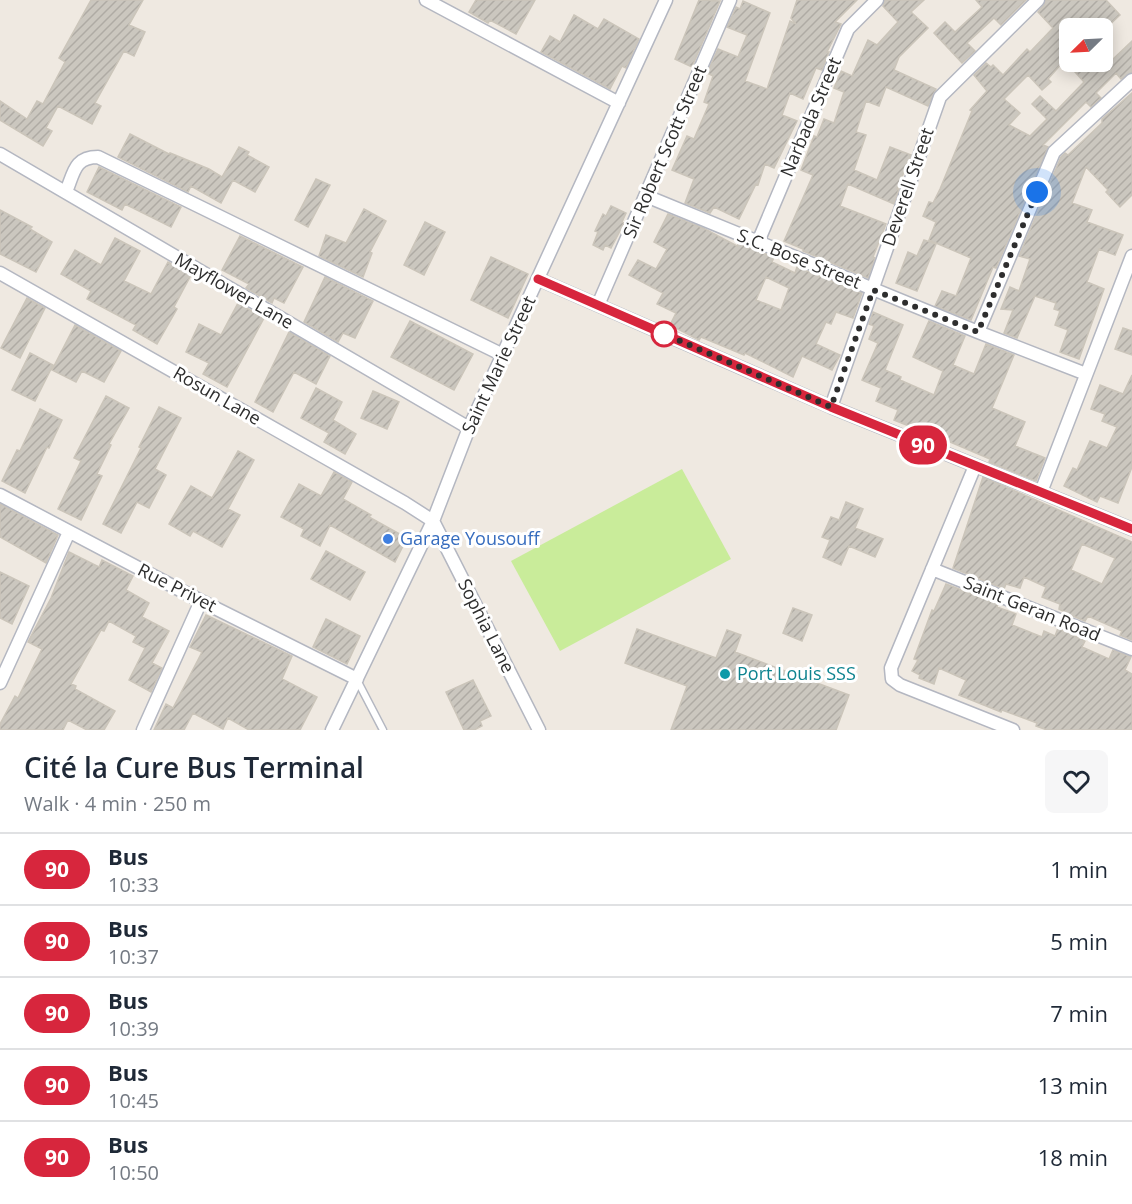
<!DOCTYPE html>
<html lang="en">
<head>
<meta charset="utf-8">
<style>
  :root { --surface:#fff; --page:#f6f6f7; --text:#1f2937; --muted:#747a83; --line:#e0e1e3 }
  body { margin:0; font-family:"Open Sans",sans-serif; background:var(--page); color:var(--text); height:100vh; display:flex; flex-direction:column; font-size:22px; white-space:nowrap }
  * { box-sizing:border-box; margin:0 }
  p { font-size:20px; color:var(--muted) }
  .icon { flex:none; width:33px; height:33px; fill:none; stroke:currentColor; stroke-width:2; stroke-linecap:round; stroke-linejoin:round }
  .map { position:relative; height:730px; overflow:hidden }
  .details { display:flex; flex-direction:column; background:var(--surface); flex:1 }
  .details>* { flex:none }
  .badge { padding:0 12px; border-radius:20px; font-size:21px; line-height:39px }
  .needle { width:39px; rotate:246deg }
  .controls { position:absolute; left:1059px; top:18px; display:grid; gap:12px }
  .controls a { display:grid; place-items:center; width:54px; height:54px; border-radius:9px; background:var(--surface); box-shadow:0 3px 15px #0003; font-size:30px }
  .you { position:absolute; width:30px; height:30px; margin:-15px; border:4px solid #fff; border-radius:50%; background:#1a73e8; box-shadow:0 0 0 9px #1a73e833 }
  .map>.badge { position:absolute; translate:-50% -50%; box-shadow:0 0 0 3px #fff }
  .round { display:grid; place-items:center; flex:none; width:63px; height:63px; border-radius:9px; background:var(--page) }
  .headline { display:flex; align-items:center; justify-content:space-between; height:102px; padding:0 24px }
  h1 { font-size:28px; font-weight:600; line-height:45px }
  ul { padding:0; list-style:none }
  li { display:flex; align-items:center; gap:18px; height:72px; padding:0 24px; border-top:2px solid var(--line) }
  li div { flex:1 }
  li b { display:block; font-size:22px }
  li em { font-style:normal }
  li .badge { min-width:66px; font-weight:700; text-align:center }
  .map>svg:first-child { display:block }
  .pitch { fill:#c9ec9a }
  .building { fill:url(#building-hatch); stroke:#cbc5ba; stroke-width:1.5; fill-rule:evenodd }
  .lines { fill:none; stroke-linecap:round; stroke-linejoin:round }
  .lane-casing { stroke:#b4b7c1; stroke-width:9 }
  .street-casing { stroke:#b4b7c1; stroke-width:15 }
  .lane { stroke:#fff; stroke-width:6 }
  .street { stroke:#fff; stroke-width:12 }
  .line-casing { stroke:#fff; stroke-width:14 }
  .line { stroke:#d7263d; stroke-width:9 }
  .walk { stroke:#2e2e2e; stroke-width:6; stroke-dasharray:0 10.8 }
  .stop-dot { fill:#fff; stroke:#d7263d; stroke-width:3 }
  .shop-dot { fill:#3f7fe0; stroke:#fff; stroke-width:2 }
  .culture-dot { fill:#0f9aa8; stroke:#fff; stroke-width:2 }
  .labels { text-anchor:middle; stroke-width:6; stroke-linejoin:round; paint-order:stroke }
  .street-label { font-size:18px; fill:#2e2e2e; stroke:#fff }
  .shop-label { font-size:18px; fill:#366cbe; stroke:#fff; text-anchor:start }
  .culture-label { font-size:18px; fill:#0d838f; stroke:#fff; text-anchor:start }
</style>
</head>
<body>
<div class="map">
<svg width="1132" height="730" viewBox="0 0 1132 730">
  <defs>
    <pattern id="building-hatch" width="6" height="6" patternUnits="userSpaceOnUse" patternTransform="scale(1.5)"><rect width="6" height="6" fill="#cbc7bf"/><path d="M-1 1l2-2M0 6l6-6M5 7l2-2" fill="none" stroke="#afaba4"/></pattern>
  </defs>
  <rect width="100%" height="100%" fill="#efe9e1"/>
  <path class="pitch" d="M682 469 731 559 560 651 511 561Z"/>
  <path class="building" d="M91 0H143L129 25 145 32 134 56 124 51 95 103 101 106 92 124 58 106 46 128 52 131 43 146 0 120V101L27 119 37 101 43 104 65 62 59 58Z
    M476 0H535L516 34 490 20 488 23 469 12Z
    M699 0 720 1 692 67 675 59Z
    M797 0H857L835 22 841 24 827 52H829L822 70 816 68 803 99 790 93 782 115 797 121 774 168 765 164 758 185 756 184 739 219 714 207 710 213 685 203 694 179 672 170 687 136 694 139 709 104 704 102 713 76 707 73 718 49 738 57 747 35 727 27 736 7 740 9 743 1 770 13 745 81 767 89 790 21 796 24 791 18Z
    M885 0H924L911 12 928 28 899 57 894 70 936 89 928 106 886 87 879 106 866 101 856 132 866 135 854 170 877 180 890 147 911 155 897 189H899L894 204 848 184 840 206 886 224 873 257 875 258 868 278 803 251V249L784 241 813 175 801 170 814 136 817 137 824 119 834 123 844 92 834 88 841 71 852 76 868 40 877 45 898 22 883 6Z
    M976 0H1026L1001 25 994 18 967 43 975 51 962 63 934 33 945 22 955 32 982 7Z
    M1046 0H1106L1120 15 1106 28H1070V54L1048 79 1051 82 1042 90 1028 75 1004 99 1020 113 1009 125 1030 136 1047 119 1032 104 1040 96 1056 111 1084 82 1066 62 1112 60 1132 41V72L1121 79 1116 73 1096 93 1101 98 1091 107 1086 102 1043 145 1048 147 996 268 993 267 971 320 935 306 942 291 956 296 971 258 929 240 936 222 923 216 929 202 933 203 940 189 972 111 970 110 987 91 974 75 986 63 991 67 993 65 1003 75 1027 49 1030 52 1053 28 1038 12 1044 5Z
    M574 15 598 29 604 19 639 39 626 68 622 66 610 89 541 52 550 36 560 42Z
    M1132 93V195L1120 207 1106 192 1108 190 1086 167 1072 203 1092 210 1087 222 1123 235 1115 255 1099 249 1087 282 1104 289 1079 359 1060 352 1068 330 1055 325 1060 311 1054 309 1056 303 1035 296 1017 338 1004 333 1013 310 1001 309 1010 287 1019 291 1030 259 1019 256 1061 157 1065 153 1068 155 1102 123V119Z
    M130 134 169 154 170 153 209 169 222 177 239 147 249 152 247 155 269 167 255 192 233 180 221 203 191 186 188 192 118 157Z
    M99 167 181 207 171 227 125 204 122 210 87 192Z
    M316 179 330 185 308 227 295 220Z
    M611 206 626 213 622 222 624 223 611 248 605 245 603 250 593 245 598 232 595 231 603 214 606 216Z
    M364 209 386 221 370 252 372 253 363 277 319 256 326 235 346 243Z
    M0 210 32 227 30 229 52 242 36 272 0 254Z
    M668 214 703 228 737 246 739 243 774 257 772 262 795 273 797 267 862 293 853 318 836 312 831 324 826 322 816 344 840 355 832 370 802 356 793 377 745 353 744 355 701 337 699 340 670 325 676 313 657 304 663 293 629 275 638 260 656 269 667 249 654 242ZM766 277 789 288 781 310 756 300Z
    M425 222 445 232 424 275 404 265Z
    M240 236 303 267 284 303 274 298 272 303 246 288 249 284 222 270Z
    M115 238 140 251 124 281 151 294 168 262 191 275 174 307 177 309 157 344 133 330 136 325 87 299 91 291 61 274 75 250 101 265Z
    M924 240 936 244 917 291 896 283 908 252 917 256Z
    M491 257 528 274 508 318 471 300Z
    M325 277 373 301 355 338 343 333 338 342 304 322Z
    M27 298 45 308 20 358 1 348Z
    M238 303 264 318 227 387 203 374 209 363 186 352 199 324 221 335Z
    M873 312 903 325 885 370 901 377 900 380 934 395 943 371 913 357 929 321 965 336 953 365 974 374 986 344 1014 355 992 408 1025 422 1015 446 1045 458 1036 481 989 462 990 459 929 433 928 436 913 431 914 428 894 420 898 410 876 401 881 388 862 380 878 343 869 339 874 326 869 324Z
    M410 321 473 354 454 390 391 357Z
    M75 325 121 351 104 382 82 371 76 382 52 370Z
    M1123 328 1132 331V355L1115 349Z
    M289 332 330 356 316 384 294 372 273 412 255 402Z
    M30 353 53 365 35 401 12 390Z
    M1132 375V467L1118 503 1100 496 1097 502 1064 486 1073 468 1077 470 1090 441 1107 448 1117 427 1102 421 1105 414 1091 409 1100 385 1123 394Z
    M316 388 342 402 333 420 356 434 345 454 324 442 329 433 301 418Z
    M373 391 399 402 387 429 361 418Z
    M106 396 129 408 109 444 111 445 97 474 102 476 81 520 58 509 81 461 74 458Z
    M159 407 181 418 155 469 166 475 149 508 137 502 121 533 103 524 141 448 139 447Z
    M40 409 62 420 49 448 47 447 25 493 2 481 17 450 20 451Z
    M238 451 254 460 228 509 240 515 222 547 193 531 190 536 169 524 191 486 212 498Z
    M334 472 352 482 343 499 371 515 369 517 407 538 395 562 330 525 320 546 301 536 304 529 281 517 299 484 321 496Z
    M983 477 1132 542V640L1120 635 1122 631 1088 616 1085 621 1065 613V612L1059 609 1060 604 1042 597 1046 587 1024 577 1020 588 1006 584 1004 589 953 568ZM1082 544 1115 558 1102 584 1071 570Z
    M846 502 863 509 855 528 883 539 875 557 849 546 841 565 823 557 830 540 822 537 831 517 839 520Z
    M0 504 58 535 46 563 0 537Z
    M326 551 365 572 350 600 311 579Z
    M69 552 99 567 102 560 133 576 126 590 149 603 142 617 169 631 152 663 162 668 151 692 129 680 145 648 133 642 136 636 109 621 104 631 101 630 71 684 76 686 75 689 115 711 104 730H87L68 720 63 730H0V724L15 696 18 698 42 649 28 642 51 598Z
    M0 572 29 586 12 624 0 618Z
    M946 584 998 604 997 607 1016 614 1012 625 1042 637 1044 631 1055 636 1058 628 1085 641 1082 647 1109 659 1113 650 1131 657 1125 670 1132 674V730H1047L1036 726 1037 723 1002 710 1001 712 959 695 966 680 939 668 934 684 919 678 920 675 912 671 918 660 914 659 932 610 934 611Z
    M793 608 812 615 802 641 783 633Z
    M206 615 292 656 282 679 317 697 300 730H249L228 718 223 729 193 713 184 730H154L166 704 173 708 202 652 190 647Z
    M326 619 360 636 347 664 313 647Z
    M637 629 716 658 727 630 741 635 735 652 849 695 836 730H671L687 686 625 663Z
    M473 680 491 716 480 721 482 726 474 730H464L446 692Z"/>
  <g class="lines">
    <g class="lane-casing">
      <path id="lane" d="M357 680 383 730"/>
    </g>
    <g class="street-casing">
      <path id="street" d="M426 0 619 103
        M0 154 469 428
        M66 192C74 173 74 157 98 157L503 355
        M646 196 978 332 1086 374
        M758 242 848 29 877 0
        M0 273 405 503 433 521
        M538 279 831 407 1132 529
        M598 305 730 0
        M978 332 1054 152 1132 80
        M831 407 940 97 1038 0
        M975 466 891 668 892 679 900 685 1013 730
        M1041 492 1132 256
        M0 495 201 601 357 679
        M433 521 539 730
        M932 569 1132 649
        M0 683 69 532
        M143 730 201 601
        M332 730 433 521 469 428 666 0"/>
    </g>
    <use href="#lane" class="lane"/>
    <use href="#street" class="street"/>
  </g>
  <g class="lines">
    <g class="line-casing">
      <path id="line" d="M538 279 831 407 1132 529"/>
    </g>
    <use href="#line" class="line"/>
    <path class="walk" d="M664 334 662 333 831 407 873 290 978 332 1037 192"/>
  </g>
  <circle class="stop-dot" cx="664" cy="334" r="12"/>
  <circle class="shop-dot" cx="388" cy="539" r="6"/>
  <circle class="culture-dot" cx="725" cy="674" r="6"/>
  <g class="labels">
    <g class="street-label">
      <text transform="translate(811 117) rotate(-67)" y="6">Narbada Street</text>
      <text transform="translate(665 152) rotate(-67)" y="6">Sir Robert Scott Street</text>
      <text transform="translate(908 187) rotate(-71)" y="6">Deverell Street</text>
      <text transform="translate(799 259) rotate(22)" y="6">S.C. Bose Street</text>
      <text transform="translate(234 291) rotate(30)" y="6">Mayflower Lane</text>
      <text transform="translate(499 365) rotate(-65)" y="6">Saint Marie Street</text>
      <text transform="translate(217 396) rotate(30)" y="6">Rosun Lane</text>
      <text transform="translate(177 588) rotate(27)" y="6">Rue Privet</text>
      <text transform="translate(1032 609) rotate(22)" y="6">Saint Geran Road</text>
      <text transform="translate(486 626) rotate(63)" y="6">Sophia Lane</text>
    </g>
    <g class="shop-label">
      <text x="400" y="545">Garage Yousouff</text>
    </g>
    <g class="culture-label">
      <text x="737" y="680">Port Louis SSS</text>
    </g>
  </g>
</svg>
<div class="controls">
<a><svg class="needle" viewBox="-14 -14 28 28"><path d="M0-13l5 13h-10z" fill="#e53935"/><path d="M0 13l5-13h-10z" fill="#747a83"/></svg></a>
</div>
<div class="you" style="left:1037px;top:192px"></div>
<b class="badge" style="left:923px;top:445px;background:#d7263d;color:#fff">90</b>
</div>
<section class="details">
<div class="headline"><div><h1>Cité la Cure Bus Terminal</h1><p>Walk · 4 min · 250 m</p></div><a class="round"><svg class="icon" aria-label="heart" viewBox="0 0 24 24"><path d="M12 20l-8-8c-3-5 5-10 8-4 3-6 11-1 8 4z"/></svg></a></div>
<ul>
<li><span class="badge" style="background:#d7263d;color:#fff">90</span><div><b>Bus</b><p>10:33</p></div><em>1 min</em></li>
<li><span class="badge" style="background:#d7263d;color:#fff">90</span><div><b>Bus</b><p>10:37</p></div><em>5 min</em></li>
<li><span class="badge" style="background:#d7263d;color:#fff">90</span><div><b>Bus</b><p>10:39</p></div><em>7 min</em></li>
<li><span class="badge" style="background:#d7263d;color:#fff">90</span><div><b>Bus</b><p>10:45</p></div><em>13 min</em></li>
<li><span class="badge" style="background:#d7263d;color:#fff">90</span><div><b>Bus</b><p>10:50</p></div><em>18 min</em></li>
</ul>
</section>
</body>
</html>
